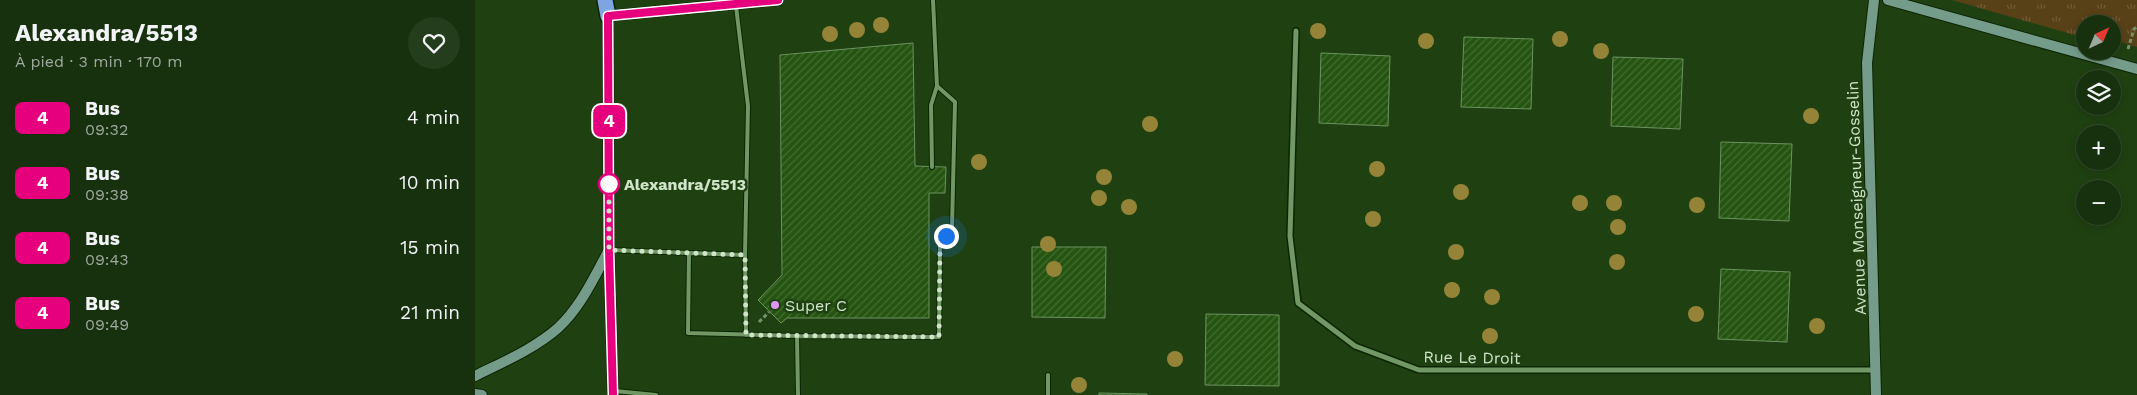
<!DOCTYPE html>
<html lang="fr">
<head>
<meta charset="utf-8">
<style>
  :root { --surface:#17310e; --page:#243d1c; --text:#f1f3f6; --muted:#9ea99e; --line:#364c2e }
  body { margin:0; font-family:"Work Sans",sans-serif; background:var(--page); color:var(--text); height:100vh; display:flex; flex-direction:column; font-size:19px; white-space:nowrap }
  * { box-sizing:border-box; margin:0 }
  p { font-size:16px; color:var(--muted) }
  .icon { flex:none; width:28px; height:28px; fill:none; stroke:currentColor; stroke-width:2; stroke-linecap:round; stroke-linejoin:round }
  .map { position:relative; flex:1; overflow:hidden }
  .drawer { display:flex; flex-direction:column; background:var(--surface); width:475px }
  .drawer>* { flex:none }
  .badge { padding:0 10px; border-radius:8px; font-size:18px; line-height:32px }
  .needle { width:32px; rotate:44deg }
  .tools { position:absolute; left:1601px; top:15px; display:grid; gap:10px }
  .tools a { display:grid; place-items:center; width:45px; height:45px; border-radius:50%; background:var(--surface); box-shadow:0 2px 8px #0003,0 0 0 1px var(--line); font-size:25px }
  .you { position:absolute; width:25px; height:25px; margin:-12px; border:4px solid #fff; border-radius:50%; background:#1a73e8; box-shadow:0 0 0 8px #1a73e833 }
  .map>.badge { position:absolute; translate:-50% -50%; box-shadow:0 0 0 2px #fff }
  .round { display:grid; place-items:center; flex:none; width:52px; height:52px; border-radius:26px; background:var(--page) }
  .head { display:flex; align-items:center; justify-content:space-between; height:85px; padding:0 15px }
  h1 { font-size:24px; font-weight:700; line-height:38px }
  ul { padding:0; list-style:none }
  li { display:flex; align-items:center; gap:15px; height:65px; padding:0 15px }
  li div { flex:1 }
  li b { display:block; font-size:19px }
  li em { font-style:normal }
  li .badge { min-width:55px; font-weight:700; text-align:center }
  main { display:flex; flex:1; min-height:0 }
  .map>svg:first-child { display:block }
  .grass { fill:url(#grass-tufts) }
  .building { fill:url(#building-hatch); stroke:#6c9260 }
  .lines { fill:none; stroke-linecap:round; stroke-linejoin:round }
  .lane-casing { stroke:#0c2503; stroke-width:6 }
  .street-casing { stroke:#0c2503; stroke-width:8 }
  .secondary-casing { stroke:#0c2503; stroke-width:12 }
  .highway-casing { stroke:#0c2503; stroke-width:18 }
  .path { stroke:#76916c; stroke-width:3; stroke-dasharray:4 2.5; stroke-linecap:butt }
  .lane { stroke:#719765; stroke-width:4 }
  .street { stroke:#719765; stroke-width:5 }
  .secondary { stroke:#759b8a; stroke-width:10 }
  .highway { stroke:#7ea5e0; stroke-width:15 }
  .tree { fill:#958438 }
  .line-casing { stroke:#fff; stroke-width:11 }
  .line { stroke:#e6007e; stroke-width:8 }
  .walk { stroke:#d0e4c9; stroke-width:5; stroke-dasharray:0 9 }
  .stop-dot { fill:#fff; stroke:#e6007e; stroke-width:2.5 }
  .poi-dot { fill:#de98f2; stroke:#1f4112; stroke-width:2 }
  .labels { text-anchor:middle; stroke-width:5; stroke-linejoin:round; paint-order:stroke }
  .stop-label { font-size:16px; font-weight:bold; fill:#d0e4c9; stroke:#1f4112; text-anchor:start }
  .street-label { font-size:16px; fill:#d0e4c9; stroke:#1f4112 }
  .poi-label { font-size:16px; fill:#d0e4c9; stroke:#1f4112; text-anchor:start }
</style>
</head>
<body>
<main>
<section class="drawer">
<div class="head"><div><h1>Alexandra/5513</h1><p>À pied · 3 min · 170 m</p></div><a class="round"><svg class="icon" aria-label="heart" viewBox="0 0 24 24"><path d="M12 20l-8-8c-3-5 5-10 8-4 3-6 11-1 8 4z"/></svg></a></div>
<ul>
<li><span class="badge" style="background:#e6007e;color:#fff">4</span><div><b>Bus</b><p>09:32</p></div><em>4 min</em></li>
<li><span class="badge" style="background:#e6007e;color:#fff">4</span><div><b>Bus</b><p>09:38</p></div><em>10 min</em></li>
<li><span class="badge" style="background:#e6007e;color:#fff">4</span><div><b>Bus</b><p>09:43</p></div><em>15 min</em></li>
<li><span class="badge" style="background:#e6007e;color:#fff">4</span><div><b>Bus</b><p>09:49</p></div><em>21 min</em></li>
</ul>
</section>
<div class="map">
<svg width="1662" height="395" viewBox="0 0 1662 395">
  <defs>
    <pattern id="grass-tufts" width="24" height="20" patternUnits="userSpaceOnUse" patternTransform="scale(1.25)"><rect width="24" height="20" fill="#584017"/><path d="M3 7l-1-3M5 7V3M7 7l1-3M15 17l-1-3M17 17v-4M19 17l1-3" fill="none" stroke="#6f5b37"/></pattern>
    <pattern id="building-hatch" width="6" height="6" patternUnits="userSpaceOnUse" patternTransform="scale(1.25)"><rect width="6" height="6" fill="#255411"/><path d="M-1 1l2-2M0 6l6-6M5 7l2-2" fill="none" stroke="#446c32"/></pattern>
  </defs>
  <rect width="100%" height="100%" fill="#1f4112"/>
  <path class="grass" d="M1477 0H1662V47L1643 41 1640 47 1638 46V24H1610V38Z"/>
  <path class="building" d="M989 37 1058 39 1056 109 986 107Z
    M438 43 440 166 471 167 470 193H454V318H312L306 323 283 300 307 275 305 55Z
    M846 53 915 56 913 126 844 123Z
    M1138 57 1208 59 1205 129 1136 126Z
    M1246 142 1317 144 1314 221 1244 218Z
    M557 247H631L630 318 557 317Z
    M1246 269 1315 272 1312 342 1243 339Z
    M731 314 804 315V386L730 385Z
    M624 393 672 394V395H624Z"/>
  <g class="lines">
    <g class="lane-casing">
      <path id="lane" d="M457 167 456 105 462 86 458 0
        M135 250 270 255 273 106 261 6
        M214 253 213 333 322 336 323 395
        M270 255 271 335
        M322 336 464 337 465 245 477 227 480 102 462 86
        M140 391 181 395
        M573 395V375"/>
    </g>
    <g class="street-casing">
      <path id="street" d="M821 31 815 236 823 303 880 346 944 370H1401"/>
    </g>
    <g class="secondary-casing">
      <path id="secondary" d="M1399 0 1392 63 1401 395
        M1413 0 1662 69
        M0 376C28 362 59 349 83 328 106 307 119 277 134 250
        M0 394 7 395
        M138 395 134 249 133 16 303 0"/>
    </g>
    <g class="highway-casing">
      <path id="highway" d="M130 0 133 16"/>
    </g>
    <path class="path" d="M1653 49 1659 29 1662 27
      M284 322 294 312"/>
    <use href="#lane" class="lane"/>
    <use href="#street" class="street"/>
    <use href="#secondary" class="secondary"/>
    <use href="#highway" class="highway"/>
  </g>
  <g class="tree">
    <circle cx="406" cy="25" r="8"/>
    <circle cx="382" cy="30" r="8"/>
    <circle cx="843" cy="31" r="8"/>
    <circle cx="355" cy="34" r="8"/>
    <circle cx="1085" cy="39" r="8"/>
    <circle cx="951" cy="41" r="8"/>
    <circle cx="1126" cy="51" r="8"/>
    <circle cx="1336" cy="116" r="8"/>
    <circle cx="675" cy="124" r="8"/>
    <circle cx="504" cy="162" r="8"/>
    <circle cx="902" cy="169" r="8"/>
    <circle cx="629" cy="177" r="8"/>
    <circle cx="986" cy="192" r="8"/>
    <circle cx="624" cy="198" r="8"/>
    <circle cx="1105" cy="203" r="8"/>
    <circle cx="1139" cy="203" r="8"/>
    <circle cx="1222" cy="205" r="8"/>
    <circle cx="654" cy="207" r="8"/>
    <circle cx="898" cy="219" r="8"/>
    <circle cx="1143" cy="227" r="8"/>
    <circle cx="573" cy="244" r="8"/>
    <circle cx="981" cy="252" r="8"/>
    <circle cx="1142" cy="262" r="8"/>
    <circle cx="579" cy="269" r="8"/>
    <circle cx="977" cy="290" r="8"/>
    <circle cx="1017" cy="297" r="8"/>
    <circle cx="1221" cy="314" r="8"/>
    <circle cx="1342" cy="326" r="8"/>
    <circle cx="1015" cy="336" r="8"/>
    <circle cx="700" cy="359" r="8"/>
    <circle cx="604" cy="385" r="8"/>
  </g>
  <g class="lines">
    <g class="line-casing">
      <path id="line" d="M138 395 134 250 133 16 303 0"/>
    </g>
    <use href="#line" class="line"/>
    <path class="walk" d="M134 184V250L270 255 271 335 464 337 465 245 471 236"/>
  </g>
  <circle class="stop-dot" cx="134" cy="184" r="10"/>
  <circle class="poi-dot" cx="300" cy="305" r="5"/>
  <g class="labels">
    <g class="stop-label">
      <text x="149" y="190">Alexandra/5513</text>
    </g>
    <g class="street-label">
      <text transform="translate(1381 198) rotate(-92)" y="6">Avenue Monseigneur-Gosselin</text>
      <text transform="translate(997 357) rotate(1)" y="6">Rue Le Droit</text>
    </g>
    <g class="poi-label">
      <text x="310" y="311">Super C</text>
    </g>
  </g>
</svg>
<div class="tools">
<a><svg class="needle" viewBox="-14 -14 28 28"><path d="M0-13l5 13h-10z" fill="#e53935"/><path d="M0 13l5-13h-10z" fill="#9ea99e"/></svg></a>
<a><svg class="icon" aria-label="layers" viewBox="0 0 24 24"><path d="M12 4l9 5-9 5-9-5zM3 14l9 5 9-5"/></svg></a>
<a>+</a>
<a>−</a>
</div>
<div class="you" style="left:471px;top:236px"></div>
<b class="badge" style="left:134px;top:121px;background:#e6007e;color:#fff">4</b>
</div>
</main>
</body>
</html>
